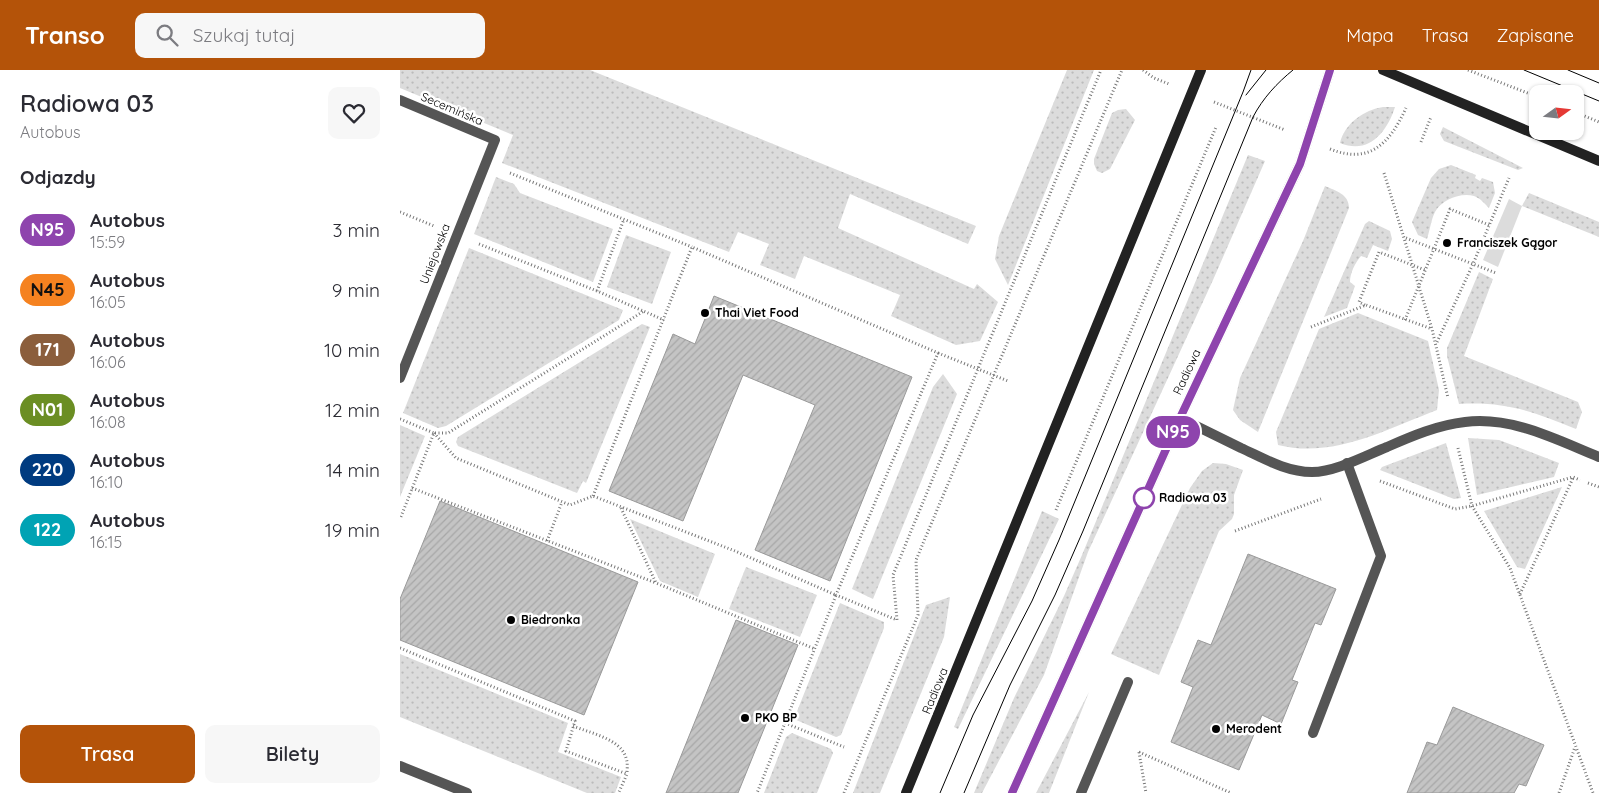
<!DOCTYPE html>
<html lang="pl">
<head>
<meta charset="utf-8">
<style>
  :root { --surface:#fff; --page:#f7f7f7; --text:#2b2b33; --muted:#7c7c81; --accent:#b45309 }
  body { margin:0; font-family:Quicksand,sans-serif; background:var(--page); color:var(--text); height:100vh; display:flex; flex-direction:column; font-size:19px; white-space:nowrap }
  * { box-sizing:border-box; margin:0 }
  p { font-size:16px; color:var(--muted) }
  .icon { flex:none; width:28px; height:28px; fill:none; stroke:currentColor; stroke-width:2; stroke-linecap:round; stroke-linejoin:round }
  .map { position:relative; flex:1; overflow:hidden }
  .details { display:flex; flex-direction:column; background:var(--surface); width:400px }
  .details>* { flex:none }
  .badge { padding:0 10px; border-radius:16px; font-size:18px; line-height:32px }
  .needle { width:32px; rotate:75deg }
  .fabs { position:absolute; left:1129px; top:15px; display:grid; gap:10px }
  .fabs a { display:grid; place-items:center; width:55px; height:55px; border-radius:10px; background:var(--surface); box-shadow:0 1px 4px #0004; font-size:25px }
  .map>.badge { position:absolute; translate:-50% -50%; box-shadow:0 0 0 2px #fff }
  h2 { padding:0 20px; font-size:19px; line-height:45px }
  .round { display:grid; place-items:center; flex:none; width:52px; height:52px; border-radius:10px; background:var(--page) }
  .overview { display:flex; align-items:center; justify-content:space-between; height:85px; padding:0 20px }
  h1 { font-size:24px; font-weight:600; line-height:38px }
  .cta { display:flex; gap:10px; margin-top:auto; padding:10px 20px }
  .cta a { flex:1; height:58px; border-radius:10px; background:var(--accent); color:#fff; font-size:20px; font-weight:600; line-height:58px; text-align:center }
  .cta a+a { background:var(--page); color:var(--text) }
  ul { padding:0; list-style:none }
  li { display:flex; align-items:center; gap:15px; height:60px; padding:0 20px }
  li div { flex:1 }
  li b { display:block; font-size:19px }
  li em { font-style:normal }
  li .badge { min-width:55px; font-weight:700; text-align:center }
  header { display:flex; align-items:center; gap:30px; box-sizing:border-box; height:70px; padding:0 25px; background:var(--accent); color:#fff }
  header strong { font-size:24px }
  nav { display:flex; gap:28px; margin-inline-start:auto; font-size:18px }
  .search { width:350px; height:45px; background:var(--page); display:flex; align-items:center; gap:12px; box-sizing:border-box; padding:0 18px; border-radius:10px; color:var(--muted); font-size:19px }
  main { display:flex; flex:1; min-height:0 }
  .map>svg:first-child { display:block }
  .grass { fill:url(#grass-dots) }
  .garden { fill:#dcdcdc }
  .building { fill:url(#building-hatch); stroke:#999 }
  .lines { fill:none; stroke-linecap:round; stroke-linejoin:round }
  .path { stroke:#777; stroke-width:3; stroke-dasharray:1 2.5; stroke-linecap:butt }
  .lane { stroke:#555; stroke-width:10 }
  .street { stroke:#555; stroke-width:10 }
  .secondary { stroke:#222; stroke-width:10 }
  .tram { stroke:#000; stroke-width:1 }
  .line-casing { stroke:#fff; stroke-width:11 }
  .line { stroke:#8e44ad; stroke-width:8 }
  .poi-dot { fill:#000; stroke:#fff; stroke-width:2 }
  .stop-dot { fill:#fff; stroke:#8e44ad; stroke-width:2.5 }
  .labels { text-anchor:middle; stroke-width:5; stroke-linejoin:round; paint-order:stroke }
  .street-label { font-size:12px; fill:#000; stroke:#fff }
  .poi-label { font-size:12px; font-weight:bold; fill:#000; stroke:#fff; text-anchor:start }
  .stop-label { font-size:12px; font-weight:bold; fill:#000; stroke:#fff; text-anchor:start }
</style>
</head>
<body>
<header>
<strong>Transo</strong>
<div class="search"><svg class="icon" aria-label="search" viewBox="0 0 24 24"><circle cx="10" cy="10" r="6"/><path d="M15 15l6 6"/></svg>Szukaj tutaj</div>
<nav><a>Mapa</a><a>Trasa</a><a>Zapisane</a></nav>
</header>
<main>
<section class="details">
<div class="overview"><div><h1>Radiowa 03</h1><p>Autobus</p></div><a class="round"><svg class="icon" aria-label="heart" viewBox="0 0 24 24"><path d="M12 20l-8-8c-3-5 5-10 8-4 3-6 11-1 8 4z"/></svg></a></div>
<h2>Odjazdy</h2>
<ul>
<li><span class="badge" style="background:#8e44ad;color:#fff">N95</span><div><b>Autobus</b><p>15:59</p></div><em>3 min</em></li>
<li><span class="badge" style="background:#f58220;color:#111">N45</span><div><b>Autobus</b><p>16:05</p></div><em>9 min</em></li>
<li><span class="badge" style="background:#8b5e3c;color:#fff">171</span><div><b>Autobus</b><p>16:06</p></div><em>10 min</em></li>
<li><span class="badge" style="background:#6b8e23;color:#fff">N01</span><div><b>Autobus</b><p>16:08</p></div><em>12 min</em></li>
<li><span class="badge" style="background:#003b80;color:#fff">220</span><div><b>Autobus</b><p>16:10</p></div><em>14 min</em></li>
<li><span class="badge" style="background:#00a3b4;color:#fff">122</span><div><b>Autobus</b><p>16:15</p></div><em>19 min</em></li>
</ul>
<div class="cta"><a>Trasa</a><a>Bilety</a></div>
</section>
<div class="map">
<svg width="1199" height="723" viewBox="0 0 1199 723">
  <defs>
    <pattern id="grass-dots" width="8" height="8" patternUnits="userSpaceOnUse" patternTransform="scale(1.25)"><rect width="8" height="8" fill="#dcdcdc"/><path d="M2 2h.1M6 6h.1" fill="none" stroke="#bbb" stroke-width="1.8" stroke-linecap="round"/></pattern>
    <pattern id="building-hatch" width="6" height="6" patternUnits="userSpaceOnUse" patternTransform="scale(1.25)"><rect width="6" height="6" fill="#c4c4c4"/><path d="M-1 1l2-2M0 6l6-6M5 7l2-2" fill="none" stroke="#a7a7a7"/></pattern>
  </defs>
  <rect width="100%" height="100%" fill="#fff"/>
  <path class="grass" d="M0 0H190L576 156 568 174 450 124 438 158 574 219 577 214 598 232 580 271 556 275 491 246 500 225 404 186 395 209 360 195 369 174 338 162 329 182 102 93 113 65 0 18Z
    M667 0H694L608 215 595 189 599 166Z
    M983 37H995C987 62 969 85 940 73 945 53 964 40 983 37Z
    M726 39 735 50 710 99 702 103 697 101 694 94V89L712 43 718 40Z
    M1043 57 1123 98 1118 100 1044 71 1040 64Z
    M848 85 865 91 813 210 688 482 644 605 582 723H574L614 628 664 526 682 485Z
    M1051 95 1076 105 1075 108 1080 111 1082 108 1093 112 1095 123 1089 138C1085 134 1080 128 1074 126 1061 122 1041 130 1035 142 1031 150 1030 160 1027 169L1018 165 1012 152 1031 108 1039 99Z
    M96 107 114 114 120 123 213 159 193 212 74 164Z
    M925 116C936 121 949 124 949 138L858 362 840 350 833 340 840 308 903 171Z
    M1129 123 1199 152V167L1122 136Z
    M969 151 990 161 992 169 988 181 973 175 967 188 961 186C955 193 950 203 950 212L955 216 947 238 924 247 965 154Z
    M226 165 271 182 252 234 207 217Z
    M69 178 223 240 219 250 46 356 38 358 3 343Z
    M1079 202 1093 209 1064 286 1178 332 1182 342 1176 359C1135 342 1105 331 1059 334L1047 286V278Z
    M958 243 1028 271 1039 320 1037 340C987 359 933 389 878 375L876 362 919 259Z
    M242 254 250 257 186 413 183 411 177 423 58 376 56 372 58 367Z
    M543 304 557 324 473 529 452 519 533 317Z
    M0 355 25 366 0 427Z
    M1068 368 1099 370 1159 393 1154 407 1077 425Z
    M1046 373 1061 428 1054 429 980 400 982 397Z
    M813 393 826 394 843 400 834 425V444L832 449 819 461 759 605 711 584 790 418 802 401Z
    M1162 417 1125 499 1117 497 1084 441Z
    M642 441 659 449 558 659 554 657Z
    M230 449 315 484 298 527 260 511Z
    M346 497 417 525 400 567 329 539Z
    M550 527 544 567 480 723H453L526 535Z
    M440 533 484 552V558L441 665 436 667 394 649Z
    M0 584 168 653 158 682 221 707 215 723H187L0 647Z
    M689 622 649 723H636Z
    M392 663 431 679 433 683 417 723H364L386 667Z"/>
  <path class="garden" d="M1109 129 1122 136 1098 197 1083 190Z"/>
  <path class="building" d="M314 226 512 307 430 511 355 480 415 335 343 305 283 451 209 421 273 264 295 274Z
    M40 431 238 512 184 645 0 570V529Z
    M848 484 936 519 921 555 915 553 892 610 898 612 881 654 862 645 839 700 771 672 793 617 781 612 798 570 811 575Z
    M336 550 398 575 338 723H266Z
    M1053 637 1144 675 1126 716 1119 714 1114 723H1007L1027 672 1037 675Z"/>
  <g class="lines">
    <path class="path" d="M743 0 754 8 769 14
      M1068 0 1138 27
      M814 32 885 60
      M1175 42 1199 52
      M1021 72 1031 47
      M930 79C970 95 990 73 1006 38
      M110 103 292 177
      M984 103 1032 259 1048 328
      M0 142 34 156
      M1006 168 1096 203
      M79 174 197 221 264 250
      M197 221 224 149
      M965 235 959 232 979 182 1025 200
      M1005 250 1050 139 1089 155
      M911 257 966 235 1032 259
      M1037 272 1073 194 1109 108
      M538 283 608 311
      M0 349 34 363 0 449
      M34 363 56 388 170 435 193 426 335 481 436 525 357 723
      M35 363H48L244 241
      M1058 378 1072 436 1110 498 1193 723
      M980 411 1055 439 1072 436 1173 407 1180 410
      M1188 413 1199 417
      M12 418 256 513
      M193 426 292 177 538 283 436 525 497 550 493 505 701 0
      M221 438 256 513 415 579
      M656 440 816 57
      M835 461 921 429
      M147 471 162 432
      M1120 524 1173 408
      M0 578 175 651 166 681 227 704 219 722
      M385 653 444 677
      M173 656C190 663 221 669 226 688 228 693 227 699 227 704
      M739 682 831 723
      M739 682 746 723
      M444 723 518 545 516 490 722 0
      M1159 723 1175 677"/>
    <path class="lane" d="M0 30 95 70 0 308
      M913 663 981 486 947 393
      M0 696 67 723
      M681 723 728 612"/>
    <path class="street" d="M780 348C800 358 821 368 841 378 863 388 886 402 912 402 935 402 965 386 987 377 1012 366 1038 355 1065 352 1112 346 1157 370 1199 387"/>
    <path class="secondary" d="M983 0 1199 91
      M506 723 801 0
      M612 723 780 348 900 94 930 0"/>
    <path class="tram" d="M1124 0 1199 31
      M1168 0 1199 13
      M846 25 866 0
      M540 723 573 645 632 531 659 470 843 22 851 0
      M564 723 610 615 655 525 683 461 853 47C863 28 877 13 893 0"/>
  </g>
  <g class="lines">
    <g class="line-casing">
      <path id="line" d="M612 723 780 348 900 94 930 0"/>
    </g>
    <use href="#line" class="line"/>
  </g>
  <g class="poi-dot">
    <circle cx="1047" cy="173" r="5"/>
    <circle cx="305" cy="243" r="5"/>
    <circle cx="111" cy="550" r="5"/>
    <circle cx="345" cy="648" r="5"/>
    <circle cx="816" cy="659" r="5"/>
  </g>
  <circle class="stop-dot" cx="744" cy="428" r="10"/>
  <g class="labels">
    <g class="street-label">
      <text transform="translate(52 39) rotate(23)" y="4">Secemińska</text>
      <text transform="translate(35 184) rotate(-69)" y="4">Uniejowska</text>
      <text transform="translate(787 302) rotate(-65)" y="4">Radiowa</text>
      <text transform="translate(535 621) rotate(-68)" y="4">Radiowa</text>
    </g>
    <g class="poi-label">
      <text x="1057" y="177">Franciszek Gągor</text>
      <text x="315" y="247">Thai Viet Food</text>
      <text x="121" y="554">Biedronka</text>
      <text x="355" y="652">PKO BP</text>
      <text x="826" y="663">Merodent</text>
    </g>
    <g class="stop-label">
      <text x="759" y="432">Radiowa 03</text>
    </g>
  </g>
</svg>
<div class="fabs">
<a><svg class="needle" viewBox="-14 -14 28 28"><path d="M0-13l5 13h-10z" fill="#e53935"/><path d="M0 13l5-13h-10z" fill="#7c7c81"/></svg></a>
</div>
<b class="badge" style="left:773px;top:362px;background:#8e44ad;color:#fff">N95</b>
</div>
</main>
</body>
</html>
